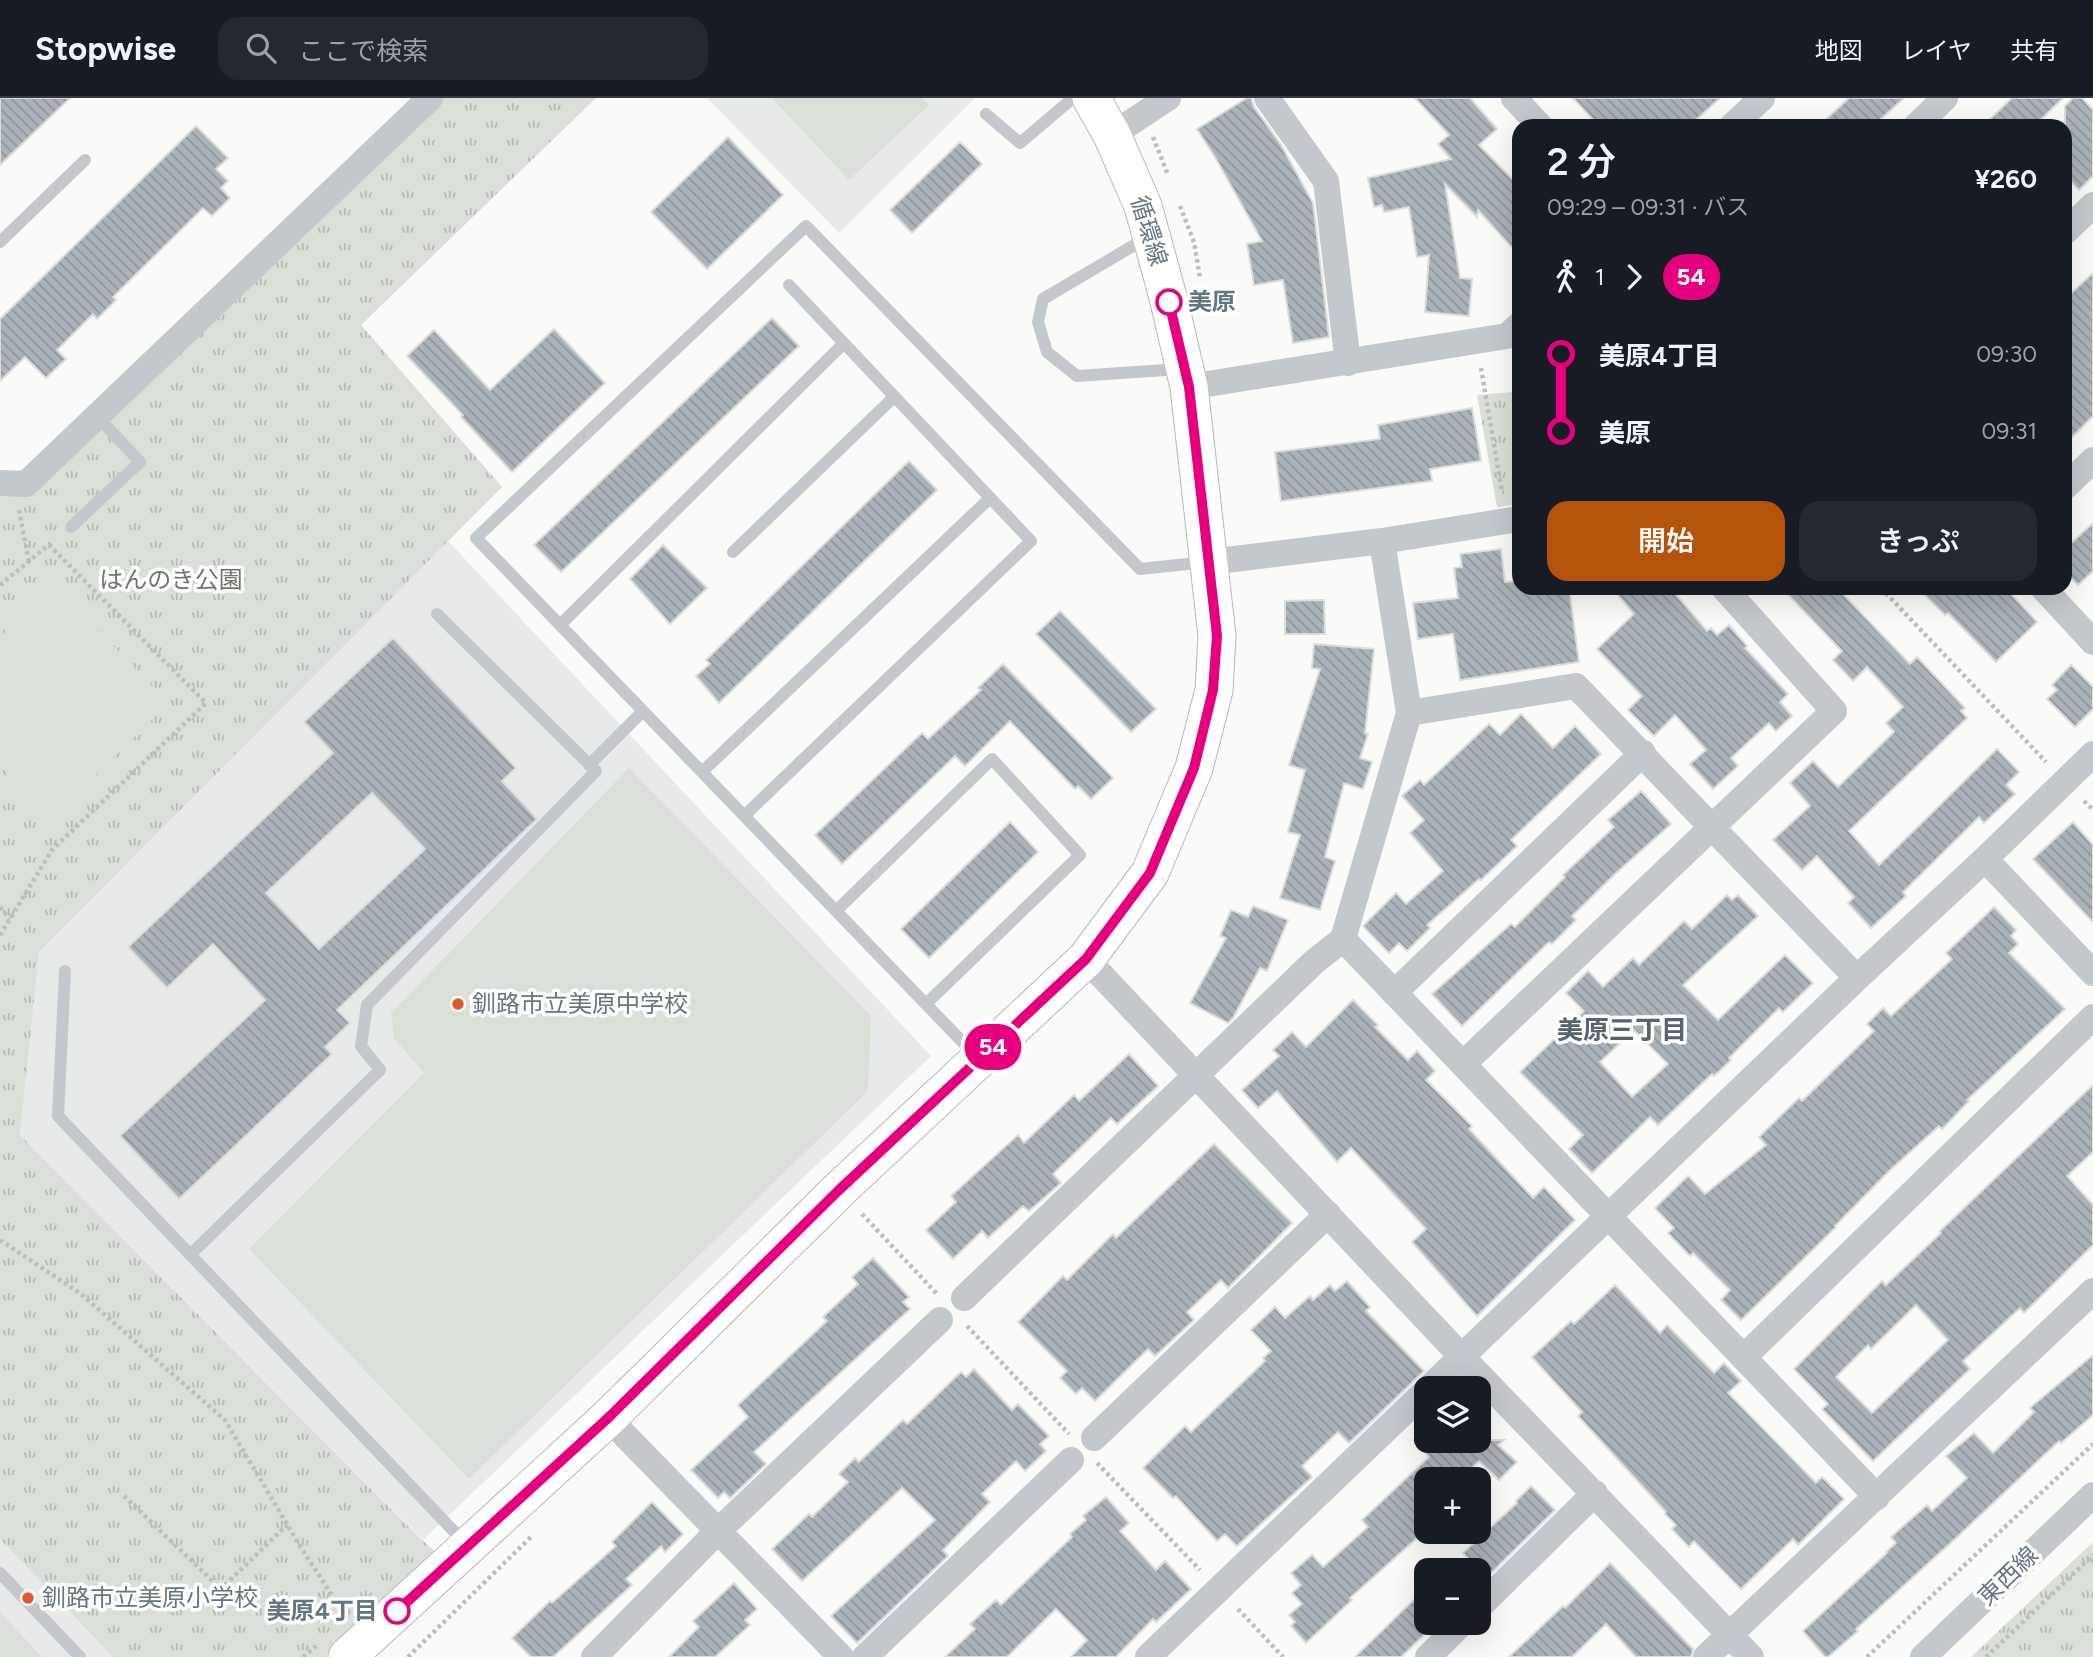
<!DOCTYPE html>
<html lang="ja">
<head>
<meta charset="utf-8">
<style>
  :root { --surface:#171b24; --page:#242831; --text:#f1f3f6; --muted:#9ea1a6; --line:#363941; --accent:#b45309 }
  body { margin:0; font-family:Figtree,"Noto Sans JP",sans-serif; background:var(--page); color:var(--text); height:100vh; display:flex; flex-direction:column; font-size:26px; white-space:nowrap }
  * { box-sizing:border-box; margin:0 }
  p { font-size:23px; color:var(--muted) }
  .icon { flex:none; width:38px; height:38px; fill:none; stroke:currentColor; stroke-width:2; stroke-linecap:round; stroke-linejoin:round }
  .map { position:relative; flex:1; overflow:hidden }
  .side { position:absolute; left:1512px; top:21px; width:560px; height:476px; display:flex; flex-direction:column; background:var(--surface); border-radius:21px; box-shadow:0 7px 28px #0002 }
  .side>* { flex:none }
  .badge { padding:0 14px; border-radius:23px; font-size:24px; line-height:46px }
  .controls { position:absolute; left:1414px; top:1278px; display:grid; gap:14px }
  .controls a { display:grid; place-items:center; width:77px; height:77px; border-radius:14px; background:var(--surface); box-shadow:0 7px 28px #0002; font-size:35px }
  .map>.badge { position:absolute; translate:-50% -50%; box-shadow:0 0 0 4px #fff }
  .legs { display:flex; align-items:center; gap:10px; height:77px; padding:0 35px; font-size:23px }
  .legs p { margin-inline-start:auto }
  .head { display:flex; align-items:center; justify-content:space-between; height:119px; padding:0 35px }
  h1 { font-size:38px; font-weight:600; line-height:52px }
  .primary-button { display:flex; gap:14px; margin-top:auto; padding:14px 35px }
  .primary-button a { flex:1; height:80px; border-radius:21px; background:var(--accent); color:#fff; font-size:28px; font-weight:600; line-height:80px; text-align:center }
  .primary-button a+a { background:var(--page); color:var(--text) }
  ul { padding:0 35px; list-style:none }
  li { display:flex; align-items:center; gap:24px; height:77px; font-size:26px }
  li i { display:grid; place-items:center; width:10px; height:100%; margin:0 9px; background:currentColor }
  li i::after { content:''; width:18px; height:18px; margin:-9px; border:5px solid; border-radius:50%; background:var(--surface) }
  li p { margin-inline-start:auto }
  li:first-child i { background:linear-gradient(#0000 50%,currentColor 0) }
  li:last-child i { background:linear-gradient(currentColor 50%,#0000 0) }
  header { display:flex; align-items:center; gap:42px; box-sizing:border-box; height:98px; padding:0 35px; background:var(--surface); border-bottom:2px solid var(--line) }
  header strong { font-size:33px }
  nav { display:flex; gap:38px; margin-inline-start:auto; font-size:24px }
  .search { width:490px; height:63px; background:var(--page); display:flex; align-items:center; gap:18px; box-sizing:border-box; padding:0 24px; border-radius:21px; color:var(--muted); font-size:26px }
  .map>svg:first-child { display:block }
  .built { fill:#e8e9e9 }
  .grass { fill:url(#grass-tufts) }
  .pitch { fill:#dadfd7 }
  .building { fill:url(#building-back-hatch); stroke:#dcdcda; stroke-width:2; fill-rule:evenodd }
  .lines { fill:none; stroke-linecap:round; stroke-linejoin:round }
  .secondary-casing { stroke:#b3babf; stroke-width:39 }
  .path { stroke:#bbbfc2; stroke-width:4.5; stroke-dasharray:3.5 3.5; stroke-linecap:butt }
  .lane { stroke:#c3c8cc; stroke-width:12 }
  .street { stroke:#c3c8cc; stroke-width:26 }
  .secondary { stroke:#fff; stroke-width:37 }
  .line-1-casing { stroke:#fff; stroke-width:16 }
  .line-1 { stroke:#e6007e; stroke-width:10 }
  .stop-1-dot { fill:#fff; stroke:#e6007e; stroke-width:3.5 }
  .poi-dot { fill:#e4572e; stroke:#fff; stroke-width:2.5 }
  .labels { text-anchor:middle; stroke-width:7; stroke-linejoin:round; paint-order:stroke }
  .street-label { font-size:24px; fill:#657683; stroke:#fff }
  .stop-label { font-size:24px; font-weight:bold; fill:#657683; stroke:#fff; text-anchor:start }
  .park-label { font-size:24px; fill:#687a64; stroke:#fff }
  .poi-label { font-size:24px; fill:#657683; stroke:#fff; text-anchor:start }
  .neighbourhood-label { font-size:26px; font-weight:bold; fill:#57646e; stroke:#fff }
</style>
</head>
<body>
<header>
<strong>Stopwise</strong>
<div class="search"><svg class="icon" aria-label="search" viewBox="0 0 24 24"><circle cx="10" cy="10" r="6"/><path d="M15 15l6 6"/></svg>ここで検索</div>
<nav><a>地図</a><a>レイヤ</a><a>共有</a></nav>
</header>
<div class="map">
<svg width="2093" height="1559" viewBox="0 0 2093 1559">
  <defs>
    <pattern id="grass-tufts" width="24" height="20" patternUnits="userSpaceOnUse" patternTransform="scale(1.75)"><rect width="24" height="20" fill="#dadfd7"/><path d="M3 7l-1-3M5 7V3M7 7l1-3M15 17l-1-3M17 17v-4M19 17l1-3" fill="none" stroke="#b4b9b4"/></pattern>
    <pattern id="building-back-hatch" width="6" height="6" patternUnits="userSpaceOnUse" patternTransform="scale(1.75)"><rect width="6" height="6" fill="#aab3b9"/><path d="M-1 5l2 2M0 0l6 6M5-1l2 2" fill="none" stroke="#8e969c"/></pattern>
  </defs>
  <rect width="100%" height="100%" fill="#fafaf8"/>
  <path class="built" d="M707 0H975L839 135Z
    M448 443 931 958 423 1442 20 1037 39 854Z
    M0 1441 113 1559H0Z"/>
  <path class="grass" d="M430 0H596L361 227 502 389 39 854 20 1037 422 1442 450 1466 347 1559H113L0 1441V385L26 386Z
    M1519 267V406L1497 409 1477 297 1513 294 1515 268Z
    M2093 1444V1559H1971Z"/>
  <path class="pitch" d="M772 0H922L929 7 849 82Z
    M53 487 169 605 51 721 0 668V539Z
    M629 670 871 918 868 993 469 1381 249 1151 424 975 394 940 391 915Z
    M0 1514 42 1559H0Z"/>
  <path class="building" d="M0 0H70L0 67Z
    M1247 0H1251L1254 9 1281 47 1313 105 1329 239 1293 245 1283 182 1254 187 1247 146 1262 143 1215 59 1197 31Z
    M1415 0H1470L1497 31 1479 47 1519 88V157L1478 112 1477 119 1445 86 1460 180 1472 181 1469 218 1425 214 1429 157 1417 159 1409 109 1384 114 1382 107 1374 109 1368 80 1451 61 1438 46 1449 37Z
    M1573 0H1720L1689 28H1599Z
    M1849 0H1904L1873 28H1819Z
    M2012 0H2063L2034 28H1983Z
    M2073 0H2082L2093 12V78L2079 92 2065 77V8Z
    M196 28 228 60 216 71 228 83 221 90 230 100 212 118 203 110 113 199 116 202 97 221 93 216 57 252 66 261 46 280 25 259 0 283V221Z
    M728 39 783 97 707 171 651 114Z
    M960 44 982 66 912 135 890 112Z
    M2093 175V318L2065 346V201Z
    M772 220 799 248 561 474 534 447Z
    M554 231 605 285 512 374 461 319 463 317 407 258 434 232 490 292Z
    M1472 310 1481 363 1430 371 1432 383 1281 403 1275 354 1380 341 1378 327Z
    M909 363 937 392 719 605 696 578 710 566 706 562Z
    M2093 425V473L2078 487 2065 474V451Z
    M663 447 707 490 670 526 630 481Z
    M1501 451 1505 484 1519 483V490H1569L1579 564 1460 582 1453 536 1418 541 1413 505 1458 500 1454 470 1462 469 1460 456Z
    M1612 490H1670L1707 533 1711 530 1717 537 1729 527 1747 548 1745 550 1788 596 1780 604 1792 618 1776 633 1769 625 1731 660 1738 668 1713 691 1690 666 1706 652 1675 617 1654 638 1628 612 1642 598 1597 551 1634 516Z
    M1782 490H1837L1910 566 1917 559 1965 610 1961 613 1967 620 1849 733 1879 767 1997 651 2019 674 2006 687 2015 696 1984 725 1979 719 1903 794 1906 798 1871 830 1848 805 1854 799 1817 758 1802 772 1773 742 1810 708 1790 685 1813 663 1838 689 1894 634 1886 625 1903 609 1867 569 1853 583 1833 562 1842 553Z
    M1918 490H2005L2037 524 1996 564 1948 515 1945 517Z
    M1324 502 1325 536H1285V503Z
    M1060 513 1156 611 1131 634 1036 536Z
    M393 540 516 670 502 683 537 721 337 912 350 925 325 949 332 956 179 1101 120 1038 265 902 213 846 167 890 128 849 333 655 304 624ZM372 695 425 751 319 851 266 795Z
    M1314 546 1374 551 1365 635 1368 636 1360 660 1372 664 1363 691 1344 685 1325 759 1335 763 1320 812 1280 800 1300 737 1288 734 1305 672 1289 667 1320 571 1312 570Z
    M1003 566 1113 680 1091 701 1078 688 1075 691 1010 623 965 668 955 658 842 766 815 737 922 635 928 641 981 592 978 590Z
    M2071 567 2093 589V611L2075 629 2047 601 2057 592 2052 587Z
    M1521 616 1553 650 1575 628 1601 656 1511 742 1517 748 1481 782 1479 781 1427 827 1430 830 1407 853 1399 845 1389 855 1363 828 1396 795 1406 806 1443 773 1410 735 1424 722 1402 698 1420 682 1424 687 1489 626 1500 637Z
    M1641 693 1671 726 1616 775 1572 818 1576 822 1552 846 1549 844 1462 928 1432 896 1511 826 1515 829 1565 779 1563 777 1614 729 1608 722Z
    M1010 724 1038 754 929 860 901 831Z
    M2073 724 2093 747V824L2033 761Z
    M1727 797 1732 802 1738 797 1758 818 1683 887 1718 922 1785 857 1813 885 1783 914 1779 910 1729 960 1731 962 1714 978 1712 976 1658 1027 1650 1019 1592 1075 1569 1051 1583 1037 1520 974 1584 913 1566 895 1588 873 1603 889 1633 860 1639 867 1684 823 1692 831ZM1634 932 1668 966 1632 999 1600 964Z
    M1253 808 1288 822 1267 873 1260 870 1233 920 1228 925 1190 905 1226 840 1220 838 1231 812 1248 819Z
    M1994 809 2016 832 2011 838 2018 846 2009 855 2065 911 1967 1002 1969 1003 1942 1031 1939 1028 1889 1073 1835 1128 1836 1129 1741 1222 1721 1202 1730 1192 1693 1155 1690 1158 1668 1135 1674 1130 1655 1110 1688 1078 1705 1096 1766 1047 1759 1039 1799 1000 1802 1003 1874 933 1867 926 1883 910 1891 918 1952 861 1946 855Z
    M1353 902 1378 927 1375 929 1408 962 1417 953 1435 973 1426 982 1472 1028 1469 1031 1533 1100 1544 1089 1575 1122 1477 1218 1412 1144 1426 1131 1351 1050 1337 1064 1277 993 1258 1010 1242 992 1279 958 1273 952 1292 934 1306 949Z
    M1129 956 1158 988 1117 1026 1111 1020 1053 1076 1061 1085 1029 1113 1023 1108 988 1140 982 1133 953 1161 926 1132 956 1104 951 1098 1018 1037 1024 1045 1074 997 1079 1003Z
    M2093 987V1054L2067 1078 2093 1107V1147L2024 1215 2020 1210 1963 1263 1970 1271 1873 1363 1822 1311 1828 1306 1794 1271 1882 1183 1886 1187 1941 1135 1940 1133ZM1916 1207 1948 1242 1872 1315 1836 1279 1868 1247 1871 1251Z
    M1214 1046 1292 1125 1228 1190 1221 1182 1187 1214 1194 1222 1155 1258 1148 1251 1095 1303 1082 1290 1076 1296 1060 1280 1067 1273 1018 1224 1063 1178 1067 1182 1113 1136 1116 1140Z
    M873 1160 909 1199 903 1204 910 1211 754 1354 766 1366 730 1400 724 1394 718 1400 691 1372 748 1319 738 1307 827 1223 823 1219 858 1186 852 1179Z
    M1347 1183 1370 1209 1366 1213 1424 1273 1349 1345 1338 1334 1302 1368 1312 1379 1237 1448 1225 1436 1217 1443 1176 1398 1173 1400 1143 1370 1185 1328 1191 1334 1265 1263 1263 1260 1271 1253 1251 1232 1275 1209 1285 1220 1310 1198 1313 1202 1330 1187 1335 1193Z
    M1615 1187 1660 1235 1667 1227 1714 1275 1724 1265 1741 1283 1728 1295 1816 1385 1822 1379 1844 1401 1798 1447 1793 1441 1741 1491 1694 1443 1689 1449 1672 1431 1676 1427 1665 1416 1666 1414 1578 1318 1582 1314 1532 1259 1571 1223 1574 1226Z
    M2093 1257V1317L2061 1345 2059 1343 1956 1440 1856 1531 1858 1533 1828 1559H1825L1803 1533 1887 1455 1886 1454 1896 1445 1891 1439 1927 1407 1932 1413 1967 1380 1946 1358 1974 1335 1993 1355 2034 1314 2030 1310Z
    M974 1271 1012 1312 1018 1306 1049 1338 1040 1346 1046 1353 1025 1373 1016 1363 982 1396 990 1404 943 1452 948 1458 857 1545 831 1518 935 1422 902 1390 802 1483 772 1451 809 1416 812 1419 848 1384 839 1376 855 1360 859 1364 903 1322 907 1326 961 1274 966 1279Z
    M1414 1342H1504L1498 1347 1517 1364 1499 1382 1479 1363 1459 1381H1426V1432L1350 1500 1352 1502 1306 1545 1291 1528 1295 1524 1289 1517 1302 1506 1292 1495 1301 1487 1291 1475 1312 1457 1323 1469 1368 1429 1362 1422 1429 1359Z
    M1531 1388 1555 1412 1479 1487V1472L1463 1455 1517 1405 1516 1403Z
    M1106 1399 1129 1425 1120 1433 1156 1472 1165 1463 1191 1491 1156 1524 1153 1521 1116 1559H1071L1087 1542 1056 1511 1007 1559H945L975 1531 970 1526 996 1502 1001 1507 1072 1439 1070 1436 1086 1422 1083 1418Z
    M652 1404 683 1436 665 1454 661 1448 626 1481 632 1487 553 1559H531L512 1540 550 1503 552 1505 616 1448 612 1444Z
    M1610 1465 1693 1551 1691 1559H1636L1606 1526 1572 1559H1509L1563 1508 1565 1510Z
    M734 1485 757 1511 745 1522 750 1527 715 1559H669L699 1529 693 1523Z
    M1426 1490V1535L1401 1559H1355Z"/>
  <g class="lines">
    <g class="secondary-casing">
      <path id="secondary" d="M347 1559 608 1320 839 1092 1086 861 1150 775 1194 670 1214 592 1217 538 1189 289 1168 199 1143 108 1112 37 1091 0"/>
    </g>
    <path class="path" d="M1153 39 1168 77
      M1180 108 1194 144 1200 180
      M1481 270 1502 394H1504
      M19 412 29 464
      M0 487 51 445
      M1881 490 2046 664
      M2084 703 2093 712
      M0 809 10 821
      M0 837 52 752 206 605 49 447
      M862 1116 937 1196
      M0 1142 81 1196 225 1322 300 1448 346 1519
      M967 1228 1069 1336
      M1097 1365 1200 1472
      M124 1398 221 1491 287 1427
      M1238 1511 1283 1559
      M303 1559 316 1548
      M408 1559 533 1437
      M1867 1559 2093 1346
      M1986 1559 2093 1457"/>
    <path class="lane" d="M986 16 1020 45 1073 0
      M1148 139 1043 201 1038 224 1047 254 1077 278 1180 271
      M0 144 85 62
      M71 429 140 364 97 318
      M733 454 894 299
      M560 527 844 245
      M589 667 643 613
      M702 674 990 400
      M744 718 1031 443 789 187
      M836 813 992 661 1080 757 926 906
      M65 873 58 1018 466 1446
      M977 959 476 440 806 128 1140 471 1206 464
      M190 1157 380 972 361 948 367 907 596 673 437 516
      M0 1475 80 1559"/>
    <path class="street" d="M1267 0 1326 83 1348 265
      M1514 0 1540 28
      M1732 28 1762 0
      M1916 28 1945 0
      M1112 37 1168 0
      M2065 134 2093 107
      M1189 289 1507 238 1519 227
      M0 385 26 386 430 0
      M2065 389 2093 362
      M1210 464 1382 443 1519 421
      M2043 490 2093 544
      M1409 615 1576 588 1857 880
      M1985 761 2093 875
      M1343 841 1877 1399
      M1086 861 1462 1259 1751 1559
      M1394 895 1643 655
      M1463 966 1834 613 1724 490
      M964 1200 1314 864 1343 841 1409 615 1382 443
      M1745 1258 2093 919
      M1429 1290 1857 880 1985 761 2093 656
      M608 1320 841 1559
      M1094 1340 1328 1116
      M1479 1509 1595 1395
      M594 1559 717 1434 940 1222
      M865 1559 1071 1362
      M1148 1559 1426 1293
      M1428 1559 1463 1524
      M1706 1559 2093 1193
      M1923 1559 2093 1397"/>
    <use href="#secondary" class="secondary"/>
  </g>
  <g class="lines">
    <g class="line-1-casing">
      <path id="line-1" d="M397 1513 608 1320 839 1092 1086 861 1150 775 1194 670 1213 592 1217 538 1189 289 1169 204"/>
    </g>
    <use href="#line-1" class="line-1"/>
  </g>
  <g class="stop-1-dot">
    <circle cx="1169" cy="204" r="12"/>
    <circle cx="397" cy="1513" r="12"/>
  </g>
  <g class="poi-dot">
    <circle cx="458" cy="906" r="7"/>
    <circle cx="28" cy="1500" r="7"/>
  </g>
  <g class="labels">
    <g class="street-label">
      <text transform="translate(1149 133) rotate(73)" y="8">循環線</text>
      <text transform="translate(2008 1478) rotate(-44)" y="8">東西線</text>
    </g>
    <g class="stop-label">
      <text x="1188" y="212">美原</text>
      <text x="378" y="1521" text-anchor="end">美原4丁目</text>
    </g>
    <g class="park-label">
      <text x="171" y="490">はんのき公園</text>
    </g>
    <g class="poi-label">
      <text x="472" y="914">釧路市立美原中学校</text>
      <text x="42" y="1508">釧路市立美原小学校</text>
    </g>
    <g class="neighbourhood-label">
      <text x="1622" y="941">美原三丁目</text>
    </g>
  </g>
</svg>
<div class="controls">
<a><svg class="icon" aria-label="layers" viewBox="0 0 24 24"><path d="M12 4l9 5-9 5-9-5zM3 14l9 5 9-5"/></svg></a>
<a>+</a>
<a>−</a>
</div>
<b class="badge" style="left:993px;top:949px;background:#e6007e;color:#fff">54</b>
<section class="side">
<div class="head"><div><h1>2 分</h1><p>09:29 – 09:31 · バス</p></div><b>¥260</b></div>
<div class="legs"><svg class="icon" aria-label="walk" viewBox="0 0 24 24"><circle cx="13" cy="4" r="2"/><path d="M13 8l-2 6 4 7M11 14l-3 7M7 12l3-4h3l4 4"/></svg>1<svg class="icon" aria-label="forward" viewBox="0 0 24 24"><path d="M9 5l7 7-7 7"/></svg><b class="badge" style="background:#e6007e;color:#fff">54</b></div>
<ul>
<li><i style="color:#e6007e"></i><b>美原4丁目</b><p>09:30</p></li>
<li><i style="color:#e6007e"></i><b>美原</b><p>09:31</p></li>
</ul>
<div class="primary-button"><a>開始</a><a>きっぷ</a></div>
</section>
</div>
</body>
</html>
